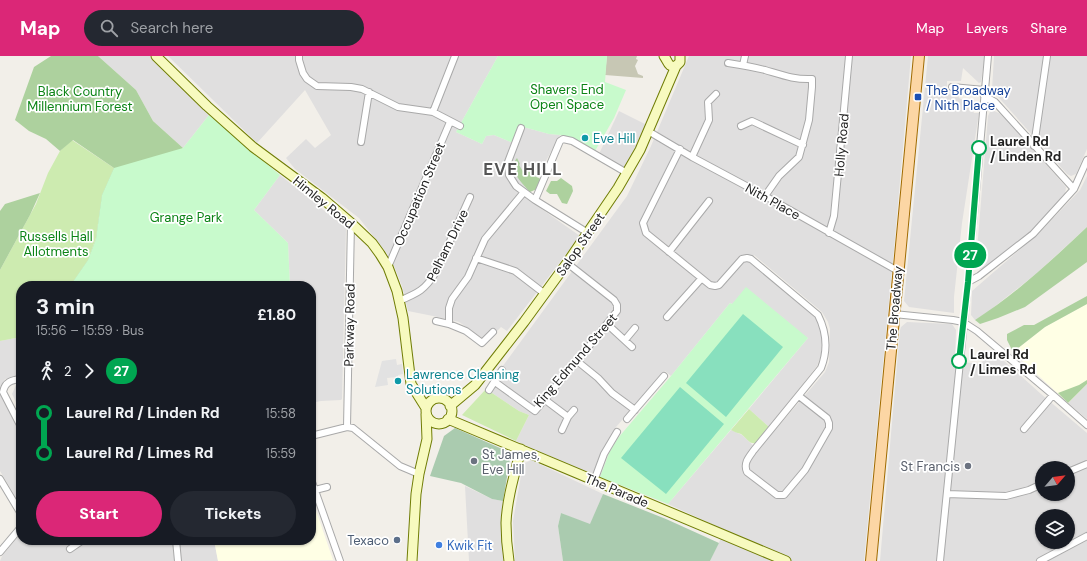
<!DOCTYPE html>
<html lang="en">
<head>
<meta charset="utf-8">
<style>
  :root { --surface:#171b24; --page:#242831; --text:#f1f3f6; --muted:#9ea1a6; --accent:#db2777 }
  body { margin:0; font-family:"DM Sans",sans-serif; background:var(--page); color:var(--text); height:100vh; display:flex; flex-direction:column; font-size:15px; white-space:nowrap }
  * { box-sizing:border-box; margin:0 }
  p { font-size:13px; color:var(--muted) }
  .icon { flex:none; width:22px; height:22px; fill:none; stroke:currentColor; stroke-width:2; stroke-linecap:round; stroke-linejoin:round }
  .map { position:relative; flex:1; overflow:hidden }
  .panel { position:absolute; left:16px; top:225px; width:300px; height:264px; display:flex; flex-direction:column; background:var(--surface); border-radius:16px; box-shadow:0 1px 3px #0004 }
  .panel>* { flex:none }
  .badge { padding:0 8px; border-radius:13px; font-size:14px; line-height:26px }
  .needle { width:26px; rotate:62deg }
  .controls { position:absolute; left:1035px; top:405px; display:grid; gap:8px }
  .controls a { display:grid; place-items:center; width:40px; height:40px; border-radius:50%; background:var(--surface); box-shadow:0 1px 3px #0004; font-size:20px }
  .map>.badge { position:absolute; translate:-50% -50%; box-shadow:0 0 0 2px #fff }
  .legs { display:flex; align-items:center; gap:6px; height:44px; padding:0 20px; font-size:13px }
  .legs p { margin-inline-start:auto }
  .headline { display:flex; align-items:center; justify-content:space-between; height:68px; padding:0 20px }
  h1 { font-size:22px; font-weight:700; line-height:30px }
  .button { display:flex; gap:8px; margin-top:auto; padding:8px 20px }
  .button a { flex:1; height:46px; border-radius:24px; background:var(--accent); color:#fff; font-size:16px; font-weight:700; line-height:46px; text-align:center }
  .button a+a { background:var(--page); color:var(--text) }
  ul { padding:0 20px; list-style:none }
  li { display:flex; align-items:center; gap:14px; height:40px; font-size:15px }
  li i { display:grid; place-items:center; width:6px; height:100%; margin:0 5px; background:currentColor }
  li i::after { content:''; width:10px; height:10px; margin:-5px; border:3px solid; border-radius:50%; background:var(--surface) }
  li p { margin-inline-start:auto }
  li:first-child i { background:linear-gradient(#0000 50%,currentColor 0) }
  li:last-child i { background:linear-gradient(currentColor 50%,#0000 0) }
  header { display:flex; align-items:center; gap:24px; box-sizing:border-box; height:56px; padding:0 20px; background:var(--accent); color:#fff }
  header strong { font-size:19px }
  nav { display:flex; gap:22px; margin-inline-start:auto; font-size:14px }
  .search { width:280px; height:36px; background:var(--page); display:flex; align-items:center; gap:10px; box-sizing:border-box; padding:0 14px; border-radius:22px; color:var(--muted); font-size:15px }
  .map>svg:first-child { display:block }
  .residential { fill:#e0dfdf; fill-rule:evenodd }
  .education { fill:#ffffe5 }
  .construction { fill:#c7c7b4 }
  .grass { fill:#cdebb0 }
  .forest { fill:#add19e }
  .cemetery { fill:#aacbaf }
  .park { fill:#c8facc }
  .pitch { fill:#88e0be }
  .parking { fill:#e2e2e2 }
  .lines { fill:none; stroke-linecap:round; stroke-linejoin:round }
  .street-casing { stroke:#a9a9a9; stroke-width:8 }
  .secondary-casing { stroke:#707d05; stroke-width:11 }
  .primary-casing { stroke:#a06b00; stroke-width:12 }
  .street { stroke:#fff; stroke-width:6 }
  .secondary { stroke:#f7fabf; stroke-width:9 }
  .primary { stroke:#fcd6a4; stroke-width:10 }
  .line-1-casing { stroke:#fff; stroke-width:9 }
  .line-1 { stroke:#00a651; stroke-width:6 }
  .transit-dot { fill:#1a4fb4; stroke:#fff; stroke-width:1.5 }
  .culture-dot { fill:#0f9aa8; stroke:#fff; stroke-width:1.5 }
  .stop-1-dot { fill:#fff; stroke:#00a651; stroke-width:2 }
  .worship-dot { fill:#6b7280; stroke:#fff; stroke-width:1.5 }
  .service-dot { fill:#5c6f8a; stroke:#fff; stroke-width:1.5 }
  .shop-dot { fill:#3f7fe0; stroke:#fff; stroke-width:1.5 }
  .labels { text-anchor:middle; stroke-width:3.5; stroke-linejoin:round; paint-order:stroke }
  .park-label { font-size:13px; fill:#0c8416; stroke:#fff }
  .transit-label { font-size:13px; fill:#164399; stroke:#fff; text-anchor:start }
  .culture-label { font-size:13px; fill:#0d838f; stroke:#fff; text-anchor:start }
  .stop-label { font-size:13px; font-weight:bold; fill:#222; stroke:#fff; text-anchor:start }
  .street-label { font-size:13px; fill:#222; stroke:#fff }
  .worship-label { font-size:13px; fill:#5b616d; stroke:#fff; text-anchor:start }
  .service-label { font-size:13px; fill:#4e5e75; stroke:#fff; text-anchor:end }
  .shop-label { font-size:13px; fill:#366cbe; stroke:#fff; text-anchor:start }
  .district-label { font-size:17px; font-weight:bold; letter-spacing:1px; fill:#555; stroke:#fff }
</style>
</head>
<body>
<header>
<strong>Map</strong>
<div class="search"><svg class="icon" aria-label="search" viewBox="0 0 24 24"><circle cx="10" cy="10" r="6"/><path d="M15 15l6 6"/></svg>Search here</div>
<nav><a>Map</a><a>Layers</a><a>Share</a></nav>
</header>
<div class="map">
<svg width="1087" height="505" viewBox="0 0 1087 505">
  <rect width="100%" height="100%" fill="#f2efe9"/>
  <path class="residential" d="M98 0H150L209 59 183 92 153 65 136 34Z
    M168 0H498L456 76 482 88 486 80 494 79 513 87 518 71 527 72 549 78 560 79 526 142 580 180 507 275 501 271 495 277 491 273 482 282 459 266 433 260 408 255 402 230 394 210 386 196 359 162 295 113 286 102 306 83 315 92 331 79 305 34 257 87Z
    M689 0H911L894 193 864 505H710L725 474 668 448 731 374 742 379 758 394 825 316 829 306 830 273 828 266 822 256 754 199 749 206 815 260 820 267 822 279 821 300 817 310 769 371 749 353 808 282 730 247 671 320 665 315 616 371 603 393 592 419 516 385 529 359 519 355 486 333 627 140 651 90Z
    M928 0H985L981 26 979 27 963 12 961 25H947V38L958 39 959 42 969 47 974 57H979L962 167 954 241V257L909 251 904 245Z
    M994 0H1087V93L1076 118 1071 120 1067 118 992 34Z
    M619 55 647 69 625 112 620 111 599 98Z
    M994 55 999 57 1008 65 1066 131 1065 139 1051 156 1026 180 986 211 980 213 974 208 978 182 988 60 990 56Z
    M280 119 346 172 342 343 341 344 321 345 311 347V230H290L288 187 254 154Z
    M1087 120V171L1037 217 989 255 975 264 971 259 972 235 1041 175 1080 134Z
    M907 266 952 268 956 274 955 305 980 308 993 295 1041 338 1087 377V505H880L900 274 901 271ZM1042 412H1068V438H1042ZM1042 460H1068V486H1042Z
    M21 281V321L5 323 0 333V285Z
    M21 326V356L12 338 17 327Z
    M1087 328V363L1068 347Z
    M0 338 21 378V450L0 415Z
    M531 404 603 438 590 469 561 457 558 470 563 505H515L513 465 523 408Z
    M465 430 492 443 503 445 502 480 503 505H469Z
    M21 477V484H172L175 505H0L2 500Z
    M179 484H214L218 505H181Z"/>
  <path class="education" d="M1087 248V328L1068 347 1013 296 1045 271Z
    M311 440 333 504 218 505 214 484H311Z"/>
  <path class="construction" d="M607 0H637L636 3 638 4 635 10 638 18 643 20V22L605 19Z"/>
  <path class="grass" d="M72 84 114 112 102 139 96 182 88 204 70 230H21V281L0 285V214L36 148 48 117 60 95Z
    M486 333 519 355 529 359 516 385 462 359Z
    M749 353 769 371 757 387C749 389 747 382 741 378 738 377 734 376 731 374Z"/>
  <path class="forest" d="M51 0H98L136 34 153 65 183 92 70 230 88 204 96 183 102 139 114 112 73 84 60 95 46 83 29 75 15 64 34 11Z
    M517 102 520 108 519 109 524 117 529 114 534 120 541 123 537 133 530 136C523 128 507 114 517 102Z
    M561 122 572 130 573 135 567 148 562 147 557 138H550L546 135 551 125H557Z
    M40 137 30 159 0 214V155L5 148Z
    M1087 171V206L1025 251 998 262 980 268 975 264C1016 238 1052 204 1087 171Z
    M1087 240V248L1045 271 1013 296 1007 284V278L1024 269H1034Z
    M1087 324V328L1068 347 1058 337 1079 329Z"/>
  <path class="cemetery" d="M455 372 511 397 503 445 492 443 461 427 430 420 444 380Z
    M603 438 666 463 719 487 710 505H563L558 470 561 457 590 468Z"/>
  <path class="park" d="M498 0H607L605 26 626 34 614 62 595 95 569 82 560 79 549 78 527 72 518 71 513 87 494 79 486 80 482 88 456 76Z
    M209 59 280 119 254 154 288 187 290 230H70L88 204 96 183 102 139 114 112 183 92Z
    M746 231 808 282 668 448 600 421 609 397 618 382 671 320 730 247 732 248Z"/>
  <path class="pitch" d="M743 258 783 291 726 361 686 327Z
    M680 331 724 368 666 438 621 402Z"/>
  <path class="parking" d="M396 303 397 309 402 308 403 318 398 319V321L387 322 388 329 375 331 382 305Z"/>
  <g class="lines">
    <g class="street-casing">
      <path id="street" d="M299 0V4L303 17 307 23 317 30 351 31 362 33 398 51 433 56 460 70
        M728 7C741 9 753 11 765 14 782 19 795 24 812 23V31L809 64 799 101 779 120 765 140
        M743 9 745 0
        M952 31 984 34
        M984 40 995 46 1074 133
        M433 56 455 0
        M741 70 752 65 803 89
        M521 72 508 106 509 119 516 130 535 144 588 177
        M648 75 692 101 765 140 898 215
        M361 86 369 36
        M1034 90 1047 0
        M680 93 643 167 646 177 710 229 715 230 719 229 742 203 747 202 751 203 818 259C826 275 828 294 821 312L754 394C749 401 743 407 747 416L777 439H784L805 414 829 372V367L827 362 799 340
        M692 101 709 64 708 46 716 38
        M535 144 560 85 563 83 572 85 627 117
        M829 177 834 160 849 0
        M669 196 709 145
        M476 202 515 215 545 238
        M388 211 450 66
        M968 226 979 220 1033 178 1074 133 1087 104
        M399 245C418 237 425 234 436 216L470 141
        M894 258 953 264 963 266 977 275 1053 339 1087 369
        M667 261 701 223
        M436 265 449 268
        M607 268 632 291
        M493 276 482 287 466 275 449 268V252L452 243 468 221 485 183 524 136
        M625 284 635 272
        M577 305 598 322 612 337 635 354
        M21 323C11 324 5 326 3 336L21 371
        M495 326 535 355 582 299 617 255V249L614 244 567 207
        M489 334 502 314
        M544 343 568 361 574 354
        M627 363 664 320
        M347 371 351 167
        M1024 373 1053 339
        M562 374 568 361
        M311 380 347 371 353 372 400 410 419 418
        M1068 416 1087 408
        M0 423 21 458
        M311 423 340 505
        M594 425 604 398 617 376
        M315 434 327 431
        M947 438 1006 440 1029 434 1042 428
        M176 484 178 505
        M70 493 83 484
        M0 496 21 471
        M940 505 968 226 988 0
        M1040 505 1087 480"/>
    </g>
    <g class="secondary-casing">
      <path id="secondary" d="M156 0 207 50 253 91 322 142 351 167 372 187 380 198 388 211 397 235 403 262 411 328 426 352
        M664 0C668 5 668 12 676 10
        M426 355a13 13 0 1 1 26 0a13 13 0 1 1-26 0Z
        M450 350 475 329 524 266 567 207 618 132 640 94 676 10 680 6V0
        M448 363 786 505
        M412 505 416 438 419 418 427 383 426 358
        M509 505C507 492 506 480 506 467 507 442 515 417 521 393"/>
    </g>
    <g class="primary-casing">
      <path id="primary" d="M871 505 919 0"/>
    </g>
    <use href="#street" class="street"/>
    <use href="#secondary" class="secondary"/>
    <use href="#primary" class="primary"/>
  </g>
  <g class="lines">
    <g class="line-1-casing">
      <path id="line-1" d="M959 305 968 226 979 92"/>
    </g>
    <use href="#line-1" class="line-1"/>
  </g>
  <rect class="transit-dot" x="914" y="37" width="8" height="8" rx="2"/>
  <g class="culture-dot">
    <circle cx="585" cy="82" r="4"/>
    <circle cx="398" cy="325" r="4"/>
  </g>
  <g class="stop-1-dot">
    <circle cx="979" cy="92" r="7"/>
    <circle cx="959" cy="305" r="7"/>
  </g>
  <g class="worship-dot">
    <circle cx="474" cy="405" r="4"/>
    <circle cx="968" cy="410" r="4"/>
  </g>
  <circle class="service-dot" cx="397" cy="484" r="4"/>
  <circle class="shop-dot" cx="439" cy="489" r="4"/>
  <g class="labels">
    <g class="park-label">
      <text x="567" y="38">Shavers End<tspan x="567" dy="15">Open Space</tspan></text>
      <text x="80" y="40">Black Country<tspan x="80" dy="15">Millennium Forest</tspan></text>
      <text x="186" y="166">Grange Park</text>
      <text x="56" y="185">Russells Hall<tspan x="56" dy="15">Allotments</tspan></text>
    </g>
    <g class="transit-label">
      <text x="926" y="39">The Broadway<tspan x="926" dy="15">/ Nith Place</tspan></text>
    </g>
    <g class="culture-label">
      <text x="593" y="87">Eve Hill</text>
      <text x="406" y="323">Lawrence Cleaning<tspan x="406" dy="15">Solutions</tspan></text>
    </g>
    <g class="stop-label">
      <text x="990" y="90">Laurel Rd<tspan x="990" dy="15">/ Linden Rd</tspan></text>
      <text x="970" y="303">Laurel Rd<tspan x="970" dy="15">/ Limes Rd</tspan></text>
    </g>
    <g class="street-label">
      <text transform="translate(841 89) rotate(-85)" y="5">Holly Road</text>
      <text transform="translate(419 138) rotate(-67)" y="5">Occupation Street</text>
      <text transform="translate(773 145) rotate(29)" y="5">Nith Place</text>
      <text transform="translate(324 146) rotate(39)" y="5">Himley Road</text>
      <text transform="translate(580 188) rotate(-55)" y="5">Salop Street</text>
      <text transform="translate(447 189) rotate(-64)" y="5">Pelham Drive</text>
      <text transform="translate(894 252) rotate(-85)" y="5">The Broadway</text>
      <text transform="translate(349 269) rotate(-89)" y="5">Parkway Road</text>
      <text transform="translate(575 304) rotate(-49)" y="5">King Edmund Street</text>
      <text transform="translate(617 434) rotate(23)" y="5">The Parade</text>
    </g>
    <g class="worship-label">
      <text x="482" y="403">St James,<tspan x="482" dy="15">Eve Hill</tspan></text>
      <text x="960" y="415" text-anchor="end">St Francis</text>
    </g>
    <g class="service-label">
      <text x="389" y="489">Texaco</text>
    </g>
    <g class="shop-label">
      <text x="447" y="494">Kwik Fit</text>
    </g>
    <g class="district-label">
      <text x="523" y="119">EVE HILL</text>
    </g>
  </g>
</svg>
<div class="controls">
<a><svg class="needle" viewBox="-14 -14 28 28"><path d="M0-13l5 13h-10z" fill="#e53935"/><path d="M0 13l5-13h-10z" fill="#9ea1a6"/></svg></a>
<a><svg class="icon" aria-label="layers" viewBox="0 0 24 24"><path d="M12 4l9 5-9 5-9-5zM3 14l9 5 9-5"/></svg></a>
</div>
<b class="badge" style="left:970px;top:199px;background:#00a651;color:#fff">27</b>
<section class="panel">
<div class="headline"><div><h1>3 min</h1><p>15:56 – 15:59 · Bus</p></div><b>£1.80</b></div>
<div class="legs"><svg class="icon" aria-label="walk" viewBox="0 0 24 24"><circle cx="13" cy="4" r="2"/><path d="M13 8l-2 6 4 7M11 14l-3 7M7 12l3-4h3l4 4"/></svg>2<svg class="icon" aria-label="forward" viewBox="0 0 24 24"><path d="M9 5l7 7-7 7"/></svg><b class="badge" style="background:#00a651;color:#fff">27</b></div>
<ul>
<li><i style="color:#00a651"></i><b>Laurel Rd / Linden Rd</b><p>15:58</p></li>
<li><i style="color:#00a651"></i><b>Laurel Rd / Limes Rd</b><p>15:59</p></li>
</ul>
<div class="button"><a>Start</a><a>Tickets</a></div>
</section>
</div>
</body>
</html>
